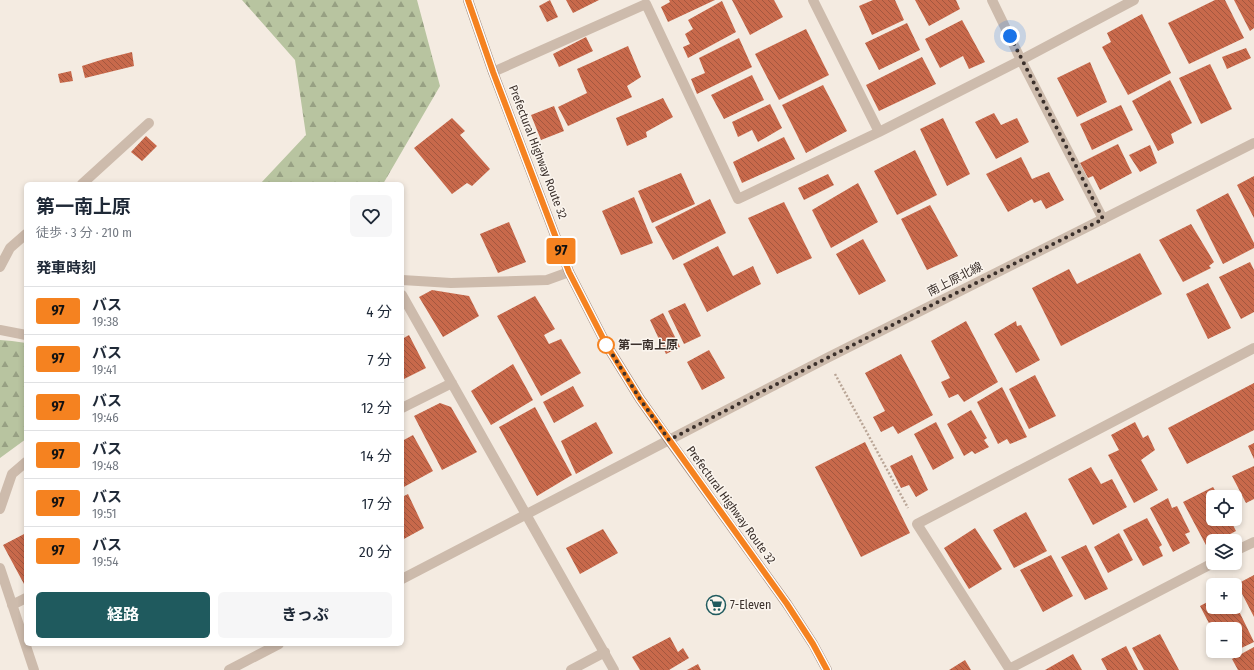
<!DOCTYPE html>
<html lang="ja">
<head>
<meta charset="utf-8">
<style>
  :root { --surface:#fff; --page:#f6f6f7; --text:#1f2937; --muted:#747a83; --line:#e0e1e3; --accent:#1f5a5e }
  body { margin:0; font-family:"Fira Sans Condensed","Noto Sans JP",sans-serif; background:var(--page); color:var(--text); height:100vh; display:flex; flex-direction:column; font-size:15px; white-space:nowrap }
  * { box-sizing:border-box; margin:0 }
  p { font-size:13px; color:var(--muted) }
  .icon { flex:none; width:22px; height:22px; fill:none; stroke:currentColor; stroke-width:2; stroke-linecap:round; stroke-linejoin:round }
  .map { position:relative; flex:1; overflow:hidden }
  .sheet { position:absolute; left:24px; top:182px; width:380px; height:464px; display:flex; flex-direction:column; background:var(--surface); border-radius:6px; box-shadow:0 2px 6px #0003 }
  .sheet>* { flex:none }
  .badge { padding:0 8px; border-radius:3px; font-size:14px; line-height:26px }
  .controls { position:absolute; left:1206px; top:490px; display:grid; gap:8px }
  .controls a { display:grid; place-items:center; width:36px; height:36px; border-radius:6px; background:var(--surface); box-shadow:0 2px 6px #0003; font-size:20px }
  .you { position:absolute; width:20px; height:20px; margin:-10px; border:3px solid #fff; border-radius:50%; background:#1a73e8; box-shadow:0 0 0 6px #1a73e833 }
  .map>.badge { position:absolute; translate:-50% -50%; box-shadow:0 0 0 2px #fff }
  h2 { padding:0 12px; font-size:15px; line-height:36px }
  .round { display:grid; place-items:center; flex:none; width:42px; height:42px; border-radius:6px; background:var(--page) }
  .overview { display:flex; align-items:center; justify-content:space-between; height:68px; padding:0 12px }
  h1 { font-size:19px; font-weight:700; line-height:30px }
  .action { display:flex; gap:8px; margin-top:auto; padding:8px 12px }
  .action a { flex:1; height:46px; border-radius:6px; background:var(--accent); color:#fff; font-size:16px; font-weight:700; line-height:46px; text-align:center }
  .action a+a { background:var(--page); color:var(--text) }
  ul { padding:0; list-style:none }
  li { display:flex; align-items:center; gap:12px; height:48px; padding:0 12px; border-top:1px solid var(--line) }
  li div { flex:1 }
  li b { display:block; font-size:15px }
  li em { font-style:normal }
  li .badge { min-width:44px; font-weight:700; text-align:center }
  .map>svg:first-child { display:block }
  .forest { fill:url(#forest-firs) }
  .building { fill:url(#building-back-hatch) }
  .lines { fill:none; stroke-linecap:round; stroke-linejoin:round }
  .path { stroke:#b9a596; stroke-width:2.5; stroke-dasharray:2 2; stroke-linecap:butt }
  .minor { stroke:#cdbbac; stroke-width:10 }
  .tertiary { stroke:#cdbbac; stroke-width:10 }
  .secondary { stroke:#a18a7d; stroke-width:10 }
  .line-casing { stroke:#fff; stroke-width:9 }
  .line { stroke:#f58220; stroke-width:6 }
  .walk { stroke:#3b302b; stroke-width:4; stroke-dasharray:0 7.2 }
  .stop-dot { fill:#fff; stroke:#f58220; stroke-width:2 }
  .labels { text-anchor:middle; stroke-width:3; stroke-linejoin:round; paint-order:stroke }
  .street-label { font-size:12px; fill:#3b302b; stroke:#fbf5ee }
  .stop-label { font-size:12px; font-weight:bold; fill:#3b302b; stroke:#fbf5ee; text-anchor:start }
  .poi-label { font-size:12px; fill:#3b302b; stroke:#fbf5ee; text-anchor:start }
</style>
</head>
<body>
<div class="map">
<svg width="1254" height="670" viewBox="0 0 1254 670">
  <defs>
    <pattern id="forest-firs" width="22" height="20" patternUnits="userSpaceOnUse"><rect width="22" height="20" fill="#b8c4a0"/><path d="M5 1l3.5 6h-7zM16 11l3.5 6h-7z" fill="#97a083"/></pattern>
    <pattern id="building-back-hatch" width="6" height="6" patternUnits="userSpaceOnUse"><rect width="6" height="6" fill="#c8694b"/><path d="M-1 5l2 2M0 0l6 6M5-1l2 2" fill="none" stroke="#a4573f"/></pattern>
  </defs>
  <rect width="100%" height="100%" fill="#f4ebe1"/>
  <path class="forest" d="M242 0H417L440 86 383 184H260L306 135 295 60Z
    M0 340 12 341 26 343V439L0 458Z"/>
  <path class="building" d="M550 0 558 17 547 22 539 6Z
    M566 0H599L573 13Z
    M669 0H715L668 22 661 7 670 2Z
    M732 0H774L783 17 750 35Z
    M873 0H895L904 20 872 35 859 6Z
    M915 0H956L960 9 929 26Z
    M1215 0H1225L1244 38 1189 64 1168 23Z
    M1234 0H1254V28L1250 31Z
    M722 1 736 32 688 58 683 47 690 44 685 34 693 29 688 20Z
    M1142 14 1171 73 1128 95 1102 47 1111 42 1107 33Z
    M962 20 985 62 969 69 963 56 940 68 925 39Z
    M907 23 920 50 879 70 865 43Z
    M806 29 829 75 779 100 755 54Z
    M586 37 593 51 559 67 553 54Z
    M739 38 752 67 697 94 691 79 705 73 699 58Z
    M628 46 641 77 627 86 632 97 568 126 558 107 587 93 577 69Z
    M1246 48 1251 58 1227 69 1222 57Z
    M132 52 134 66 85 78 82 66 104 59Z
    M922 57 936 84 879 111 866 85Z
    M1090 62 1107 102 1077 117 1057 78Z
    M1210 64 1232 109 1201 124 1179 78Z
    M71 71 73 81 60 83 58 74Z
    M752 75 764 100 724 119 711 95Z
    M1170 80 1192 123 1171 134 1174 143 1158 151 1132 101Z
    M823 85 847 131 806 153 782 105Z
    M663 98 673 117 646 132 647 137 627 146 616 118Z
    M770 104 782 128 758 142 752 130 738 137 732 122Z
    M1121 105 1133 130 1092 150 1080 124Z
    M554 106 564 131 541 140 531 115Z
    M994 113 1001 125 1017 118 1029 142 996 159 975 122Z
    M452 118 465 131 460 135 490 169 472 186 467 183 452 194 414 148Z
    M943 118 970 174 947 186 920 129Z
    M146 136 157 146 142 161 131 152Z
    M784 137 795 159 742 183 733 162Z
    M1118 144 1132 173 1100 190 1093 176 1088 178 1080 163Z
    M1150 145 1157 163 1140 172 1129 155Z
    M915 150 937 195 897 215 874 171Z
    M1021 157 1032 179 1049 172 1064 200 1046 209 1041 200 1034 203 1032 199 1008 212 986 174Z
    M681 173 695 204 652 223 638 191Z
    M828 174 834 185 804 200 798 188Z
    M1254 176V218L1237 185Z
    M858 183 878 222 831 248 812 210Z
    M1228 193 1254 243V248L1223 264 1196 210Z
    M634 197 653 243 621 255 602 211Z
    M710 199 726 233 673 260 655 227Z
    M784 202 812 258 777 274 748 218Z
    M930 205 958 256 927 270 901 219Z
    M509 222 526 262 498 273 480 234Z
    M1191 224 1214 262 1209 266 1211 268 1183 282 1159 240Z
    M863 239 886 281 859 295 836 254Z
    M718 246 733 276 753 266 761 284 707 312 683 264Z
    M1140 253 1162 294 1061 346 1032 288 1069 269 1077 284Z
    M1250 262 1254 270V312L1241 319 1219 277Z
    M1208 283 1231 328 1208 339 1186 294Z
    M432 290 469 296 479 316 443 337 419 297Z
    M535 296 555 329 544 335 549 344 561 339 581 373 541 396 497 316Z
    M685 303 701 336 684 344 668 311Z
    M663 313 680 347 666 354 650 320Z
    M966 321 998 382 964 402 958 394 949 398 941 382 950 378 931 341Z
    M1016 321 1017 326 1021 325 1040 360 1016 373 994 334Z
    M409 335 426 368 402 380V339Z
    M709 350 725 378 702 390 687 362Z
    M901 354 933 415 898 434 893 426 881 432 873 417 885 411 865 373Z
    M513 364 533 400 491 425 471 391Z
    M1035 375 1056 416 1029 429 1009 389Z
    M1254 383V430L1187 464 1168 428Z
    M573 386 584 406 554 423 543 402Z
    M1002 387 1027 437 1010 444 1007 439 998 444 977 402Z
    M440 403 451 407 477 452 442 470 414 416Z
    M535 407 572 475 537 496 499 427Z
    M971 410 987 438 984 440 989 447 975 454 972 451 964 456 947 424Z
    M596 422 613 453 576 474 561 441Z
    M936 422 954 458 933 470 914 434Z
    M1135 422 1143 438 1148 435 1155 450 1141 460 1158 490 1134 503 1108 455 1119 450 1111 435Z
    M413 435 433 471 402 488V441Z
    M865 442 910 533 861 557 815 467Z
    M1254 443V459L1248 446Z
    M912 455 928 490 916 497 909 485 901 488 890 466Z
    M1254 466V499L1246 503 1232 476Z
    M1091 467 1101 484 1112 479 1127 507 1093 525 1068 479Z
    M1213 487 1219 497H1213V519H1230L1236 531 1217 541H1213V543L1207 547 1183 502Z
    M408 494 424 528 402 540V497Z
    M1168 498 1172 508 1177 506 1190 532 1185 534 1190 543 1173 552 1150 508Z
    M1026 512 1047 551 1014 568 993 530Z
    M1147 518 1162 545 1159 547 1163 556 1143 566 1123 530Z
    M975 528 1002 569 969 589 944 548Z
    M603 529 618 553 580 574 566 548Z
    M26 533V582L24 584 3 545Z
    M1119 533 1133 560 1108 573 1094 547Z
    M1086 545 1108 589 1085 600 1061 557Z
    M1051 555 1073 596 1043 612 1020 570Z
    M1254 575V617L1237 584Z
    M1213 599V607H1235V603L1254 642 1235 651V629H1212L1200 606Z
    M1160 634 1179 670H1144L1132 648Z
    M670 637 678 652 683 648 689 658 669 670H640L632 657Z
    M1126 646 1138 670H1107L1101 659Z
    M1254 647V670H1238L1232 659Z
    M1073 654 1082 670H1045Z
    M965 660 971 670H949Z
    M698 664 701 670H687Z"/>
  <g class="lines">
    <path class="path" d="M835 374 908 508"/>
    <path class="minor" d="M813 0 879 132
      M992 0 1021 60 1103 219
      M493 72 646 4 738 199 879 132 1021 60 1134 0
      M82 184 149 123
      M0 267 10 248 26 234
      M402 280 451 283 547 280 569 272
      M402 295 614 670
      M0 330 26 335
      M402 408 452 383
      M0 509 12 474 26 462
      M1235 551 1254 542
      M0 568 34 670
      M402 579 669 440
      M12 605 26 598
      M1009 669 1213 563
      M229 670 279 644
      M571 670 605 652
      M1010 670 917 524 1254 348"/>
    <path class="tertiary" d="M669 440 827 358 1254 143"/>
    <path class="secondary" d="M468 0 493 72 569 272 606 344 640 399 669 440 787 604 813 644 827 670"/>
  </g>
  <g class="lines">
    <g class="line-casing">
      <path id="line" d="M468 0 493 72 569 272 606 344 640 399 787 604 813 644 827 670"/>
    </g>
    <use href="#line" class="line"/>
    <path class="walk" d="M606 345V344L640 399 669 440 827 358 1103 219 1010 36"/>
  </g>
  <defs>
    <g id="supermarket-ring" transform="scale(1)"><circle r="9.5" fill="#fbf5ee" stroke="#1f5a5e" stroke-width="1.5"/><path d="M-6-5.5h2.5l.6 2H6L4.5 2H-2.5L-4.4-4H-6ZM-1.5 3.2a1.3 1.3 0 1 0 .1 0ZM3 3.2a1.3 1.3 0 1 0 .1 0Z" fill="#1f5a5e"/></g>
  </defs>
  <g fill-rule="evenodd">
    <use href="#supermarket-ring" x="716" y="605"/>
  </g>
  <circle class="stop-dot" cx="606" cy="345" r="8"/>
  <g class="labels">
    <g class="street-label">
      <text transform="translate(538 152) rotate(69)" y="4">Prefectural Highway Route 32</text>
      <text transform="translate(955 279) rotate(-27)" y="4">南上原北線</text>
      <text transform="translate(731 505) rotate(54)" y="4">Prefectural Highway Route 32</text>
    </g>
    <g class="stop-label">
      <text x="618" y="349">第一南上原</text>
    </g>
    <g class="poi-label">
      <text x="730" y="609">7-Eleven</text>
    </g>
  </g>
</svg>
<div class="controls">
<a><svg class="icon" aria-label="locate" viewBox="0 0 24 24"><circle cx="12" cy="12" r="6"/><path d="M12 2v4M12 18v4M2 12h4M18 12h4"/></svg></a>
<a><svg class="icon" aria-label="layers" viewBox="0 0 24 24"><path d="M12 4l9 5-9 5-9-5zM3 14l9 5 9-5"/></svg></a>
<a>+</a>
<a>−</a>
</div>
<div class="you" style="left:1010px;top:36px"></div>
<b class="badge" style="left:561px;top:251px;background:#f58220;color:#111">97</b>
<section class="sheet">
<div class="overview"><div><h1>第一南上原</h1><p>徒歩 · 3 分 · 210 m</p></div><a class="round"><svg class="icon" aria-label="heart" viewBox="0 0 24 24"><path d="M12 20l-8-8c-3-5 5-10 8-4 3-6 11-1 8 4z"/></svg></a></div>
<h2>発車時刻</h2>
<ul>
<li><span class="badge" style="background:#f58220;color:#111">97</span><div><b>バス</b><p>19:38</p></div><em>4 分</em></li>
<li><span class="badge" style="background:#f58220;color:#111">97</span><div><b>バス</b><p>19:41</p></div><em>7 分</em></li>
<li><span class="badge" style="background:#f58220;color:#111">97</span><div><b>バス</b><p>19:46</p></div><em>12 分</em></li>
<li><span class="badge" style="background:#f58220;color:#111">97</span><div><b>バス</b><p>19:48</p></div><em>14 分</em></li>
<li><span class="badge" style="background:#f58220;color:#111">97</span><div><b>バス</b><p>19:51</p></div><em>17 分</em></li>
<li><span class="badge" style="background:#f58220;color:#111">97</span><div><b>バス</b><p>19:54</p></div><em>20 分</em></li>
</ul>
<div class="action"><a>経路</a><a>きっぷ</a></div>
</section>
</div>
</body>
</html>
